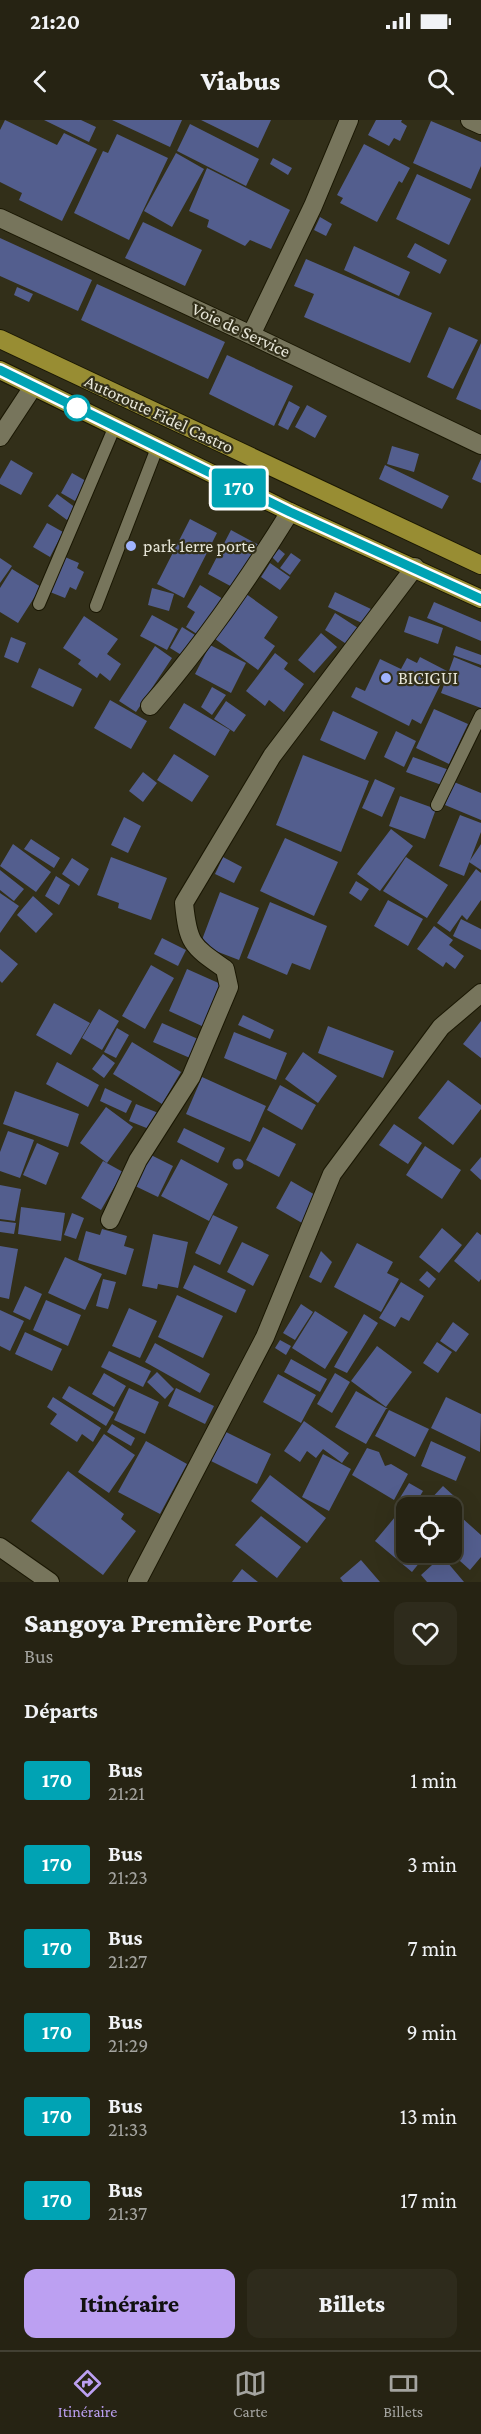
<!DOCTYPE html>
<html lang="fr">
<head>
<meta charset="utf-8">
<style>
  :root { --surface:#262313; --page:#2e2b1c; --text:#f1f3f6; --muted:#a4a4a0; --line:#424033; --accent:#bca0f2 }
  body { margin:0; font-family:"Crimson Pro",serif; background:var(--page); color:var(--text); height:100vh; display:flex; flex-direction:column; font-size:22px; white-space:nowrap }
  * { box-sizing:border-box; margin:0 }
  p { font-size:20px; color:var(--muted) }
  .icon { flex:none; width:33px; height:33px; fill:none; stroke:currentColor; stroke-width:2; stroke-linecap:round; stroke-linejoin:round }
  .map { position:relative; height:1462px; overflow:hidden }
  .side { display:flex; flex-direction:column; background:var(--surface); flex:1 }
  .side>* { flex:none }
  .badge { padding:0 12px; border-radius:4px; font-size:21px; line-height:39px }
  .tools { position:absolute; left:396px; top:1377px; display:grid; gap:12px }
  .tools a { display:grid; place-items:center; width:66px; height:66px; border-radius:12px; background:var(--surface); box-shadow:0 6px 24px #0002,0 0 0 2px var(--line); font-size:30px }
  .map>.badge { position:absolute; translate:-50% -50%; box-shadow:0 0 0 3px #fff }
  h2 { padding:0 24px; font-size:22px; line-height:54px }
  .round { display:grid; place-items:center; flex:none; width:63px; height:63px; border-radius:12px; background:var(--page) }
  .headline { display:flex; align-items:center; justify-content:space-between; height:102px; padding:0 24px }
  h1 { font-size:28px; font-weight:800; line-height:45px }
  .button { display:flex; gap:12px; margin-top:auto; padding:12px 24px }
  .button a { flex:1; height:69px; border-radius:12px; background:var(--accent); color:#111; font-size:24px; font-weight:800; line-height:69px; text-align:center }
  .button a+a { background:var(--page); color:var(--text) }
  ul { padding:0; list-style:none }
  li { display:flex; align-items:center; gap:18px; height:84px; padding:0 24px }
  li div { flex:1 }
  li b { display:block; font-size:22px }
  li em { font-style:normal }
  li .badge { min-width:66px; font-weight:700; text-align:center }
  .status { display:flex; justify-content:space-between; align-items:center; height:42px; padding:0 30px; background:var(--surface); direction:ltr }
  .status svg { height:16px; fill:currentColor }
  header { display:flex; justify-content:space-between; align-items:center; height:78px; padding:0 24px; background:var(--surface); font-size:27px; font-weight:800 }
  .menu { display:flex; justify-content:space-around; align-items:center; height:84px; border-top:2px solid var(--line); background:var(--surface); font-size:16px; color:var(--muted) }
  .menu a { display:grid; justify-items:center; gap:3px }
  .menu .active { color:var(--accent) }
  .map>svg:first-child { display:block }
  .building { fill:#535e8e }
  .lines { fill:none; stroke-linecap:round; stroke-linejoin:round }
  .service-casing { stroke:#1a1703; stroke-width:14 }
  .minor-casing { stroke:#1a1703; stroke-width:20 }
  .tertiary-casing { stroke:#1a1703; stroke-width:20 }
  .trunk-casing { stroke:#1a1703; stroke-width:20 }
  .service { stroke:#77755c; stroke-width:12 }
  .minor { stroke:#77755c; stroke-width:18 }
  .tertiary { stroke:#77755c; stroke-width:18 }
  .trunk { stroke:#988d33; stroke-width:18 }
  .line-casing { stroke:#fff; stroke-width:14 }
  .line { stroke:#00a3b4; stroke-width:9 }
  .stop-dot { fill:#fff; stroke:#00a3b4; stroke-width:3 }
  .poi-dot { fill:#a0b3fd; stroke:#322f19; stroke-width:2 }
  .labels { text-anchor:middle; stroke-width:4.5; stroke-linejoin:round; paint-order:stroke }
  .street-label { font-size:18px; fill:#e7e6d8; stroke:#322f19 }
  .poi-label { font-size:18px; fill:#e7e6d8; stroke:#322f19; text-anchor:start }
</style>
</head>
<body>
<div class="status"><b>21:20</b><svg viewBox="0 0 49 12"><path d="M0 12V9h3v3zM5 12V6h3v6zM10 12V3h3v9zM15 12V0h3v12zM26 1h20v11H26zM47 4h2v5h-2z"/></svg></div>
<header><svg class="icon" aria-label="back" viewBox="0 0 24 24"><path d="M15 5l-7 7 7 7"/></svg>Viabus<svg class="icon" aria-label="search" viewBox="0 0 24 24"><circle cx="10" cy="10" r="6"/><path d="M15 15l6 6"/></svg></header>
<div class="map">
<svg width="481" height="1462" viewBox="0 0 481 1462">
  <rect width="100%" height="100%" fill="#322f19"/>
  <path class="building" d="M5 0 57 25 64 13 97 29 62 101 19 80 22 73 0 62V10Z
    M44 0H81L96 7 89 22Z
    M112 0H182L170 27Z
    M201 0H271L258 28Z
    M376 0H402L401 2 407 6 400 21 394 18 389 26 368 15Z
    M431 1 481 22V46L471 69 413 43Z
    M190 4 259 39 246 66 177 31Z
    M117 14 168 38 129 120 74 93 103 31 108 33Z
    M364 24 410 48 402 63 399 61 377 102 340 83 343 78 337 75Z
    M176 33 204 49 172 107 144 91Z
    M273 38 292 48 288 55 270 44Z
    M207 48 290 90 271 129 250 120 245 126 207 107 209 100 189 91Z
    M417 54 471 79 449 125 396 99Z
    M320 97 332 104 326 116 314 110Z
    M143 102 202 130 185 166 125 138Z
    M0 118 92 160 78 191 0 156Z
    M415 123 447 140 440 154 407 137Z
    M354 126 410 152 399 176 344 150Z
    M306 139 432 193 410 243 304 197 314 174 294 166Z
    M97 164 225 222 208 259 81 200Z
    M17 167 33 174 29 182 14 175Z
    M449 207 478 220 453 269 427 257Z
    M481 223V290L456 279Z
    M227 235 293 266 274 306 209 274Z
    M289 281 300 287 288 310 278 305Z
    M307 285 327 296 315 318 295 307Z
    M392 326 419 334 414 352 387 344Z
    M481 339V363L472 359Z
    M11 340 33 353 21 375 0 364V359Z
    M385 345 449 376 442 389 379 359Z
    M72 353 86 361 75 381 61 373Z
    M57 374 76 388 67 400 48 386Z
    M190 399 217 413 184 478 157 464Z
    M47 403 63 412 50 437 33 427Z
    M231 410 259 425 236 469 208 454Z
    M279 429 285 434 278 443 272 437Z
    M291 433 301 440 290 455 280 448Z
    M65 437 79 443 77 448 84 452 76 470 70 467 65 478 50 472Z
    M0 438 12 446 0 463Z
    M270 443 290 457 280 470 261 457Z
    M12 449 41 467 18 503 0 492V468Z
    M200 465 223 479 200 516 186 507 195 492 187 487Z
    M152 468 174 474 169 491 148 485Z
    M242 471 278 497 264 518 275 526 258 550 211 516Z
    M335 472 371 489 364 504 328 487Z
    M434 482 481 502V521L427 498Z
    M335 493 358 508 348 525 325 510Z
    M152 495 178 509 167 530 140 516Z
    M84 496 118 519 107 534 121 544 110 561 100 553 97 558 78 544 81 540 63 528Z
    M409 496 443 508 438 524 404 512Z
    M182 507 195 515 183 536 170 528Z
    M321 513 337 527 314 553 298 540Z
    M11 517 26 523 18 543 4 537Z
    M210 525 246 543 231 573 195 554Z
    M155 526 172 538 136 592 119 581Z
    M456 526 481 535V545L453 535Z
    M275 533 288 543 284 549 304 564 284 592 269 580 265 586 246 571Z
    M420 537 447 551 421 604 412 599 409 606 351 577 356 567 365 571 380 539 401 549 407 538 417 543Z
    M454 537 481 548V588L441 573Z
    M39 548 82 569 73 587 31 567Z
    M212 567 226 575 212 595 201 587Z
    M110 580 147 601 131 629 94 608Z
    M226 581 246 595 234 612 214 599Z
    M184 583 230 610 215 636 169 608Z
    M434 589 468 604 449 644 416 628Z
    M333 591 378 612 365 640 320 620Z
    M396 611 416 621 404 647 384 637Z
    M174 634 209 656 192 682 157 660Z
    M303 635 369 661 341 732 276 705Z
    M413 637 452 651 447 667 406 652Z
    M143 652 157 663 143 682 129 671Z
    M375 659 395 668 382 697 362 688Z
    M454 662 481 673V700L445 685Z
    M400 676 436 689 425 719 389 706Z
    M460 695 481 703V712L464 756 439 746Z
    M124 697 141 706 128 733 111 725Z
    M391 709 413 726 380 771 357 754Z
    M285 718 338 742 314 796 260 771Z
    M31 719 60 738 54 748 24 729Z
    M13 724 51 752 36 772 0 746Z
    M481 724V750L469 742Z
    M111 737 167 758 151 800 118 788 119 783 97 775Z
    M223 737 242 747 234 763 215 754Z
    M406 737 448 765 427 798 383 771Z
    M72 738 89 749 79 766 62 754Z
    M476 749 481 753V780L467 800 462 795 450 812 437 803Z
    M0 750 24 769 14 781 0 770Z
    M56 756 70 765 59 785 45 776Z
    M356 761 369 769 361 781 349 773Z
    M220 772 259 788 239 840 200 825Z
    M0 773 19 786 0 813Z
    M33 776 53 794 36 813 17 795Z
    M388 780 423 799 408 826 374 806Z
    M270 782 327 806 310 850 292 843 287 855 247 838Z
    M461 799 481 809V830L453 816Z
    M434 806 453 820 449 825 464 836 455 849 446 842 443 847 417 829Z
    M162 818 186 830 178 846 154 834Z
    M0 829 18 844 2 863 0 861Z
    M151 845 174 858 145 909 122 896Z
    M187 849 223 865 204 907 169 891Z
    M54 883 90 903 71 935 36 915Z
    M99 889 119 901 102 930 82 918Z
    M243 895 274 910 270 919 238 905Z
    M481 901V938L463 924Z
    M162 903 198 919 190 938 153 922Z
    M328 906 394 931 383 958 318 933Z
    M117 908 129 915 116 938 104 932Z
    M234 912 287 933 276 960 224 938Z
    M132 922 181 952 162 984 113 954Z
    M303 932 337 956 318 983 285 959Z
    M103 934 115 943 104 958 92 949Z
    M57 942 99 965 88 987 46 964Z
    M202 957 266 986 250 1022 186 994Z
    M448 960 481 985V989L453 1025 418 998Z
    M280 965 316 985 302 1010 267 990Z
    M105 968 132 981 126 993 100 981Z
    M15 971 79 994 68 1027 3 1004Z
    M136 984 161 994 154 1011 129 1001Z
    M106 987 133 1007 107 1043 80 1023Z
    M394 1004 422 1023 408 1044 379 1025Z
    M263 1007 296 1024 279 1057 246 1040Z
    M184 1008 225 1028 218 1043 177 1022Z
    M8 1011 34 1020 20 1058 0 1051V1032Z
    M37 1023 59 1033 46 1065 23 1055Z
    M425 1026 461 1050 442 1079 406 1055Z
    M147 1033 173 1046 158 1077 133 1065Z
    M481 1037V1060L470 1050Z
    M232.5 1044a5.5 5.5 0 1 1 11 0a5.5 5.5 0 1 1-11 0Z
    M181 1039 228 1064 209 1101 161 1076Z
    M103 1041 123 1052 101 1090 81 1078Z
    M291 1061 317 1076 302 1103 276 1088Z
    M0 1065 21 1069 15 1101 0 1099Z
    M21 1087 65 1093 61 1121 18 1114Z
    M72 1093 84 1098 76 1119 64 1115Z
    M213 1095 238 1107 220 1145 195 1133Z
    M0 1101 16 1103 14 1114 0 1112Z
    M442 1108 462 1125 439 1153 419 1137Z
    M102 1109 127 1116 124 1126 134 1129 126 1155 78 1140 86 1111 100 1115Z
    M477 1112 481 1115V1159L479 1162 454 1141Z
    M153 1114 188 1122 178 1168 158 1164 157 1169 142 1166Z
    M242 1122 269 1135 253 1166 227 1152Z
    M357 1123 393 1142 387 1153 399 1159 381 1192 334 1167Z
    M0 1126 18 1129 9 1179 0 1177Z
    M321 1131 332 1142 321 1163 309 1157Z
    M65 1137 102 1154 85 1190 48 1173Z
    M194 1145 246 1170 236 1193 183 1168Z
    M427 1151 436 1159 429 1168 419 1160Z
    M103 1159 116 1162 108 1189 96 1186Z
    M401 1162 424 1176 409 1201 401 1197 395 1207 379 1198Z
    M25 1166 42 1174 30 1200 13 1192Z
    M177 1175 223 1196 203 1238 158 1217Z
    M46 1180 81 1195 68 1226 33 1210Z
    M301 1184 313 1192 295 1220 283 1213Z
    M129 1188 157 1201 140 1238 112 1226Z
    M0 1190 24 1201 10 1231 0 1226Z
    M315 1191 348 1212 325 1249 292 1228Z
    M364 1194 378 1203 347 1253 334 1247Z
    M453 1202 469 1214 456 1232 440 1221Z
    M25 1212 62 1229 52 1251 15 1234Z
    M280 1220 291 1226 286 1235 275 1228Z
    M437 1222 452 1232 438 1253 423 1243Z
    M155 1223 210 1254 200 1273 145 1242Z
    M377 1226 412 1252 386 1287 351 1261Z
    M109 1231 151 1251 143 1267 101 1247Z
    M291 1239 327 1259 320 1272 284 1252Z
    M157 1252 174 1269 165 1279 147 1262Z
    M104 1253 126 1266 114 1287 92 1274Z
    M335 1253 350 1262 332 1293 317 1284Z
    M278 1254 316 1275 301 1303 263 1282Z
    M69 1266 114 1292 106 1306 62 1278Z
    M129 1268 159 1282 145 1314 114 1300Z
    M176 1268 214 1286 205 1304 168 1286Z
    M356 1271 388 1289H386L366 1324 335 1307Z
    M53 1277 101 1308 93 1322 82 1314 77 1322 50 1304 57 1294 47 1287Z
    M446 1277 481 1294 480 1332 431 1308Z
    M389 1290 429 1309 415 1337 375 1316Z
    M304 1301 349 1333 342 1343 323 1329 316 1338 307 1331 300 1342 284 1331Z
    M112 1304 135 1318 131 1326 107 1312Z
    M226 1312 271 1334 257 1364 211 1341Z
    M104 1314 135 1335 109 1373 78 1352Z
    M146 1321 187 1344 160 1394 118 1372Z
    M431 1321 466 1337 456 1361 421 1346Z
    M367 1328 379 1332 385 1346 391 1344 408 1354 394 1380 352 1355Z
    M323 1334 351 1349 329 1391 302 1377Z
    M68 1351 124 1394 121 1399 136 1411 103 1455 31 1401Z
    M270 1355 326 1398 307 1423 251 1381Z
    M409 1363 423 1371 413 1388H406V1394L395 1386Z
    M443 1366 455 1377 445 1388H433L428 1382Z
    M452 1389 481 1415V1437L470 1450 450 1432H452Z
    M261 1396 301 1427 277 1458 235 1425Z
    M395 1397 406 1407V1432H428L412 1452 375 1421Z
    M442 1436 464 1462H427L421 1455Z
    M361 1440 380 1462H343L340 1458Z
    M242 1449 258 1462H232Z"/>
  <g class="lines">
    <g class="service-casing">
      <path id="service" d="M39 484 115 306
        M96 486 157 328
        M437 685 481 595"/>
    </g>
    <g class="minor-casing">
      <path id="minor" d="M470 0 481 5
        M0 98 251 215 481 325
        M251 215 313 86 349 0
        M0 317 33 267
        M150 586C202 526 248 460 290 392
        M110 1100 138 1040 191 957 229 867 225 849C192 826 188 824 184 783L272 636 415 447
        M137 1462 265 1217 332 1054 441 907 481 873"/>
    </g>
    <g class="tertiary-casing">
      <path id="tertiary" d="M0 1427 50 1462"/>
    </g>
    <g class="trunk-casing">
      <path id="trunk" d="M0 219 481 445
        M0 250 290 392 481 479"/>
    </g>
    <use href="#service" class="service"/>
    <use href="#minor" class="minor"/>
    <use href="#tertiary" class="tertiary"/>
    <use href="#trunk" class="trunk"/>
  </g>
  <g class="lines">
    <g class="line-casing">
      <path id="line" d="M0 250 290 392 481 479"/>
    </g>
    <use href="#line" class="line"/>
  </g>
  <circle class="stop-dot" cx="77" cy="288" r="12"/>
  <g class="poi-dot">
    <circle cx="131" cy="426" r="6"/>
    <circle cx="386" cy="558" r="6"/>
  </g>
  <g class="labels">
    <g class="street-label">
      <text transform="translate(241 210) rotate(25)" y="6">Voie de Service</text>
      <text transform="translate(159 294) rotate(25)" y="6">Autoroute Fidel Castro</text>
    </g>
    <g class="poi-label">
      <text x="143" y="432">park 1erre porte</text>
      <text x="398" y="564">BICIGUI</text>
    </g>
  </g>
</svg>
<div class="tools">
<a><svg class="icon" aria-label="locate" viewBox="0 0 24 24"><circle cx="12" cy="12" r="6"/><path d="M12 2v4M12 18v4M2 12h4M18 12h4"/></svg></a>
</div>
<b class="badge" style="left:239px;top:368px;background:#00a3b4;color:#fff">170</b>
</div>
<section class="side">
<div class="headline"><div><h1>Sangoya Première Porte</h1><p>Bus</p></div><a class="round"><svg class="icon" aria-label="heart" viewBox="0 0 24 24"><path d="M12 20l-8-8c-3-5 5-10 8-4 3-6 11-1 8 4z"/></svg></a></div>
<h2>Départs</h2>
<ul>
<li><span class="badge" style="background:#00a3b4;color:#fff">170</span><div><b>Bus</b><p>21:21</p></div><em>1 min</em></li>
<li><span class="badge" style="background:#00a3b4;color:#fff">170</span><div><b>Bus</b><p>21:23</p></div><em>3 min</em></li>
<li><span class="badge" style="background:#00a3b4;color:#fff">170</span><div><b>Bus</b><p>21:27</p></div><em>7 min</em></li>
<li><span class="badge" style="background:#00a3b4;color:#fff">170</span><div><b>Bus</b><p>21:29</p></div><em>9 min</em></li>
<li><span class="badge" style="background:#00a3b4;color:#fff">170</span><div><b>Bus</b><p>21:33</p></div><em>13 min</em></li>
<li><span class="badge" style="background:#00a3b4;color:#fff">170</span><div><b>Bus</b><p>21:37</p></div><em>17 min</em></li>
</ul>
<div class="button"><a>Itinéraire</a><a>Billets</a></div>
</section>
<nav class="menu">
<a class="active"><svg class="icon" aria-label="directions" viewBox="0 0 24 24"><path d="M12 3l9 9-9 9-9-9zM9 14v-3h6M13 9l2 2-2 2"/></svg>Itinéraire</a>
<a><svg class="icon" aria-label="map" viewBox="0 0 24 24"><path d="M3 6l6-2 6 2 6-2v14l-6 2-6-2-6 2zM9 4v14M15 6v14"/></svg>Carte</a>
<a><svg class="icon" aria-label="tickets" viewBox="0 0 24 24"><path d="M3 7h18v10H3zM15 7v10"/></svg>Billets</a>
</nav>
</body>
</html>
